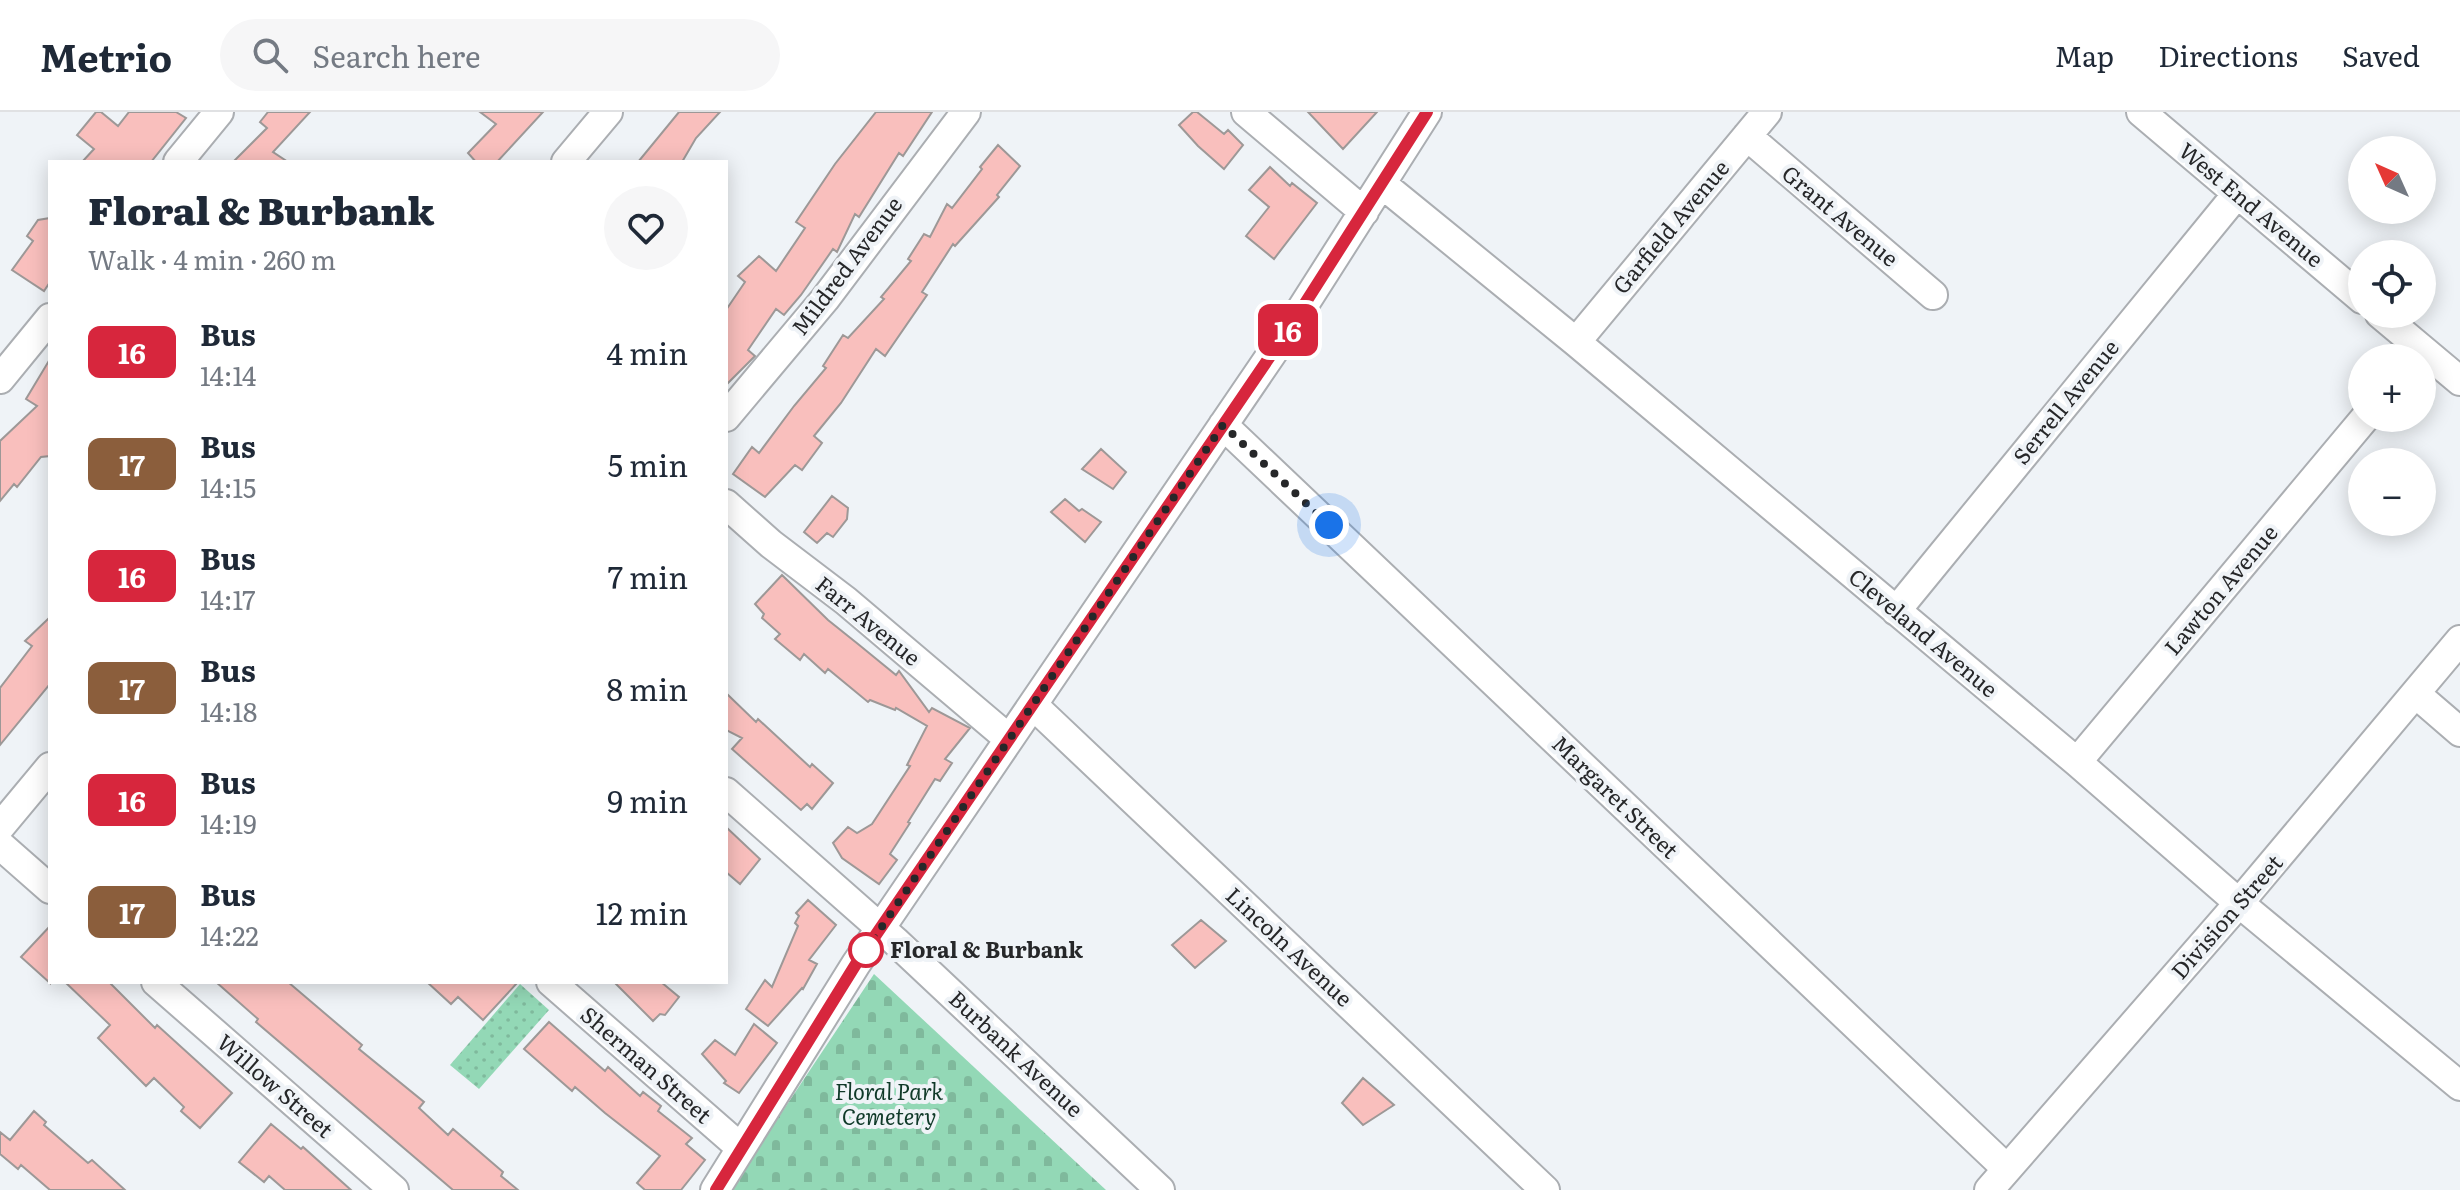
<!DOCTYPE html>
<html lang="en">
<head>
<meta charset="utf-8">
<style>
  :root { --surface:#fff; --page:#f6f6f7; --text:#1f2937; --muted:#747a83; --line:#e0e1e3 }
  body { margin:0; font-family:Literata,serif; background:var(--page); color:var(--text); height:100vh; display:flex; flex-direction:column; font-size:30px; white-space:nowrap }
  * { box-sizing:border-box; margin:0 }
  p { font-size:26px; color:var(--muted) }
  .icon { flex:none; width:44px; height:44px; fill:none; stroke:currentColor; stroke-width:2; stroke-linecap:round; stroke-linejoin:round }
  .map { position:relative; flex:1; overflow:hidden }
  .side { position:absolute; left:48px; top:48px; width:680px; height:824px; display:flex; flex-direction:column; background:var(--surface); border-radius:0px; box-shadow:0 4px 20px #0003 }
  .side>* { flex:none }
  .badge { padding:0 16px; border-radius:12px; font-size:28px; line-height:52px }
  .needle { width:52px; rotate:315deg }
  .fabs { position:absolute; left:2348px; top:24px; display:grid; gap:16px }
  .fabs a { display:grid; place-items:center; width:88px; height:88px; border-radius:50%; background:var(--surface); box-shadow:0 4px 20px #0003; font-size:40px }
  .you { position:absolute; width:40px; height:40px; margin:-20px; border:6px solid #fff; border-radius:50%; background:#1a73e8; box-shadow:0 0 0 12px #1a73e833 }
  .map>.badge { position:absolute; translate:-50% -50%; box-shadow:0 0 0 4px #fff }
  .round { display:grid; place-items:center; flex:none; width:84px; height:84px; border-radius:42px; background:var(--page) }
  .head { display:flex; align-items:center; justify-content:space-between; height:136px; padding:0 40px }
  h1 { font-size:38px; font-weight:800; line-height:60px }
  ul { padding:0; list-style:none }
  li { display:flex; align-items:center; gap:24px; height:112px; padding:0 40px }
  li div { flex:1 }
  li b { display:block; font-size:30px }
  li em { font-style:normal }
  li .badge { min-width:88px; font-weight:700; text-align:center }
  header { display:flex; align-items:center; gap:48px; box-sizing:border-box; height:112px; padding:0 40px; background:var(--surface); border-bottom:2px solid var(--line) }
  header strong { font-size:38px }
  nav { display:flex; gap:44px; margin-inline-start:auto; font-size:28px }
  .search { width:560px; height:72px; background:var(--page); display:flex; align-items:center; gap:20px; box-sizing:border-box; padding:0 28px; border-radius:44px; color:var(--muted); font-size:30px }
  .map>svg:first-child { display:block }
  .cemetery { fill:url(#cemetery-stones) }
  .garden { fill:url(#garden-dots) }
  .building { fill:#f9bfbd; stroke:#9d9897; stroke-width:2 }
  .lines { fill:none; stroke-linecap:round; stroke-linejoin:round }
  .minor-casing { stroke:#abaeb2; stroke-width:32 }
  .minor { stroke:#fff; stroke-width:28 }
  .line-casing { stroke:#fff; stroke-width:18 }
  .line { stroke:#d7263d; stroke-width:12 }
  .walk { stroke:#262729; stroke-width:8; stroke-dasharray:0 14.4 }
  .stop-dot { fill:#fff; stroke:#d7263d; stroke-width:4 }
  .labels { text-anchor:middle; stroke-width:8; stroke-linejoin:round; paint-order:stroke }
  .street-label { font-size:22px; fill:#262729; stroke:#eff3f7 }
  .stop-label { font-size:22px; font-weight:bold; fill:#262729; stroke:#eff3f7; text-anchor:start }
  .park-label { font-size:22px; font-style:italic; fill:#0f3928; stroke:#eff3f7 }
</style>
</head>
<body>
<header>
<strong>Metrio</strong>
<div class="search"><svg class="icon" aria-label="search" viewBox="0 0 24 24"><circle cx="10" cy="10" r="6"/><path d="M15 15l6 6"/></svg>Search here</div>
<nav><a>Map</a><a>Directions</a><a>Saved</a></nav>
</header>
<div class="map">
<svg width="2460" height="1078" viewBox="0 0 2460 1078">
  <defs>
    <pattern id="cemetery-stones" width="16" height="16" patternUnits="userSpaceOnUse" patternTransform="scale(2)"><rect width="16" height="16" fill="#93d8b6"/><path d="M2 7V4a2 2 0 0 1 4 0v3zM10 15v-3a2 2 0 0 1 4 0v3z" fill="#7fb99c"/></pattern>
    <pattern id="garden-dots" width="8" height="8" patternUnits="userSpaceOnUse" patternTransform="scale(2)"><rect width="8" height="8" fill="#93d8b6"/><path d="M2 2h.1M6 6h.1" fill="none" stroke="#7fb99c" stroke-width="1.8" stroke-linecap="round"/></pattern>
  </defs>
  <rect width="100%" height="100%" fill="#eff3f7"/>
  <path class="cemetery" d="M874 862 1106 1078H730Z"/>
  <path class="garden" d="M520 872 549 898 479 977 450 953Z"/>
  <path class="building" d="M96 0H101L118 14 129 0H176L186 6 151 50H82L94 37 77 23Z
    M268 0H310L273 40 288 50H233L267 16 260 10Z
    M480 0H543L497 50H476L468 41 496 12Z
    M679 0H720L696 26 682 50H638Z
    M876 0H932L903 44 899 41 859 105 855 102 837 140 833 137 801 183 784 203 776 197 748 238 755 244 726 273V198L745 170 738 164 759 144 776 159 805 116 796 110 835 52Z
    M1193 0H1197L1224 22 1228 18 1243 33 1224 57 1198 34 1179 13Z
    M1308 0H1377L1343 37Z
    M998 33 1020 54 997 83 999 85 955 134 953 132 922 180 927 183 885 244 876 237 841 291 814 324 822 331 802 358 795 353 765 385 733 362 752 335 759 341 794 294 826 256 823 254 843 223 848 226 884 187 881 185 911 149 908 147 924 122 930 125 947 92 952 96 982 57 980 55Z
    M1270 55 1290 74 1292 71 1317 91 1274 147 1246 124 1269 95 1249 78Z
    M50 106V170L44 179 12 158 33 129 27 124 38 108Z
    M50 247V344L41 345 17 375 14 372 0 389V329L37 294 26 287Z
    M1101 337 1126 360 1113 377 1082 357Z
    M832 384 848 396 847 407 833 425 827 421 817 431 804 420Z
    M1065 387 1079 399 1082 397 1101 410 1085 430 1051 400Z
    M782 463 828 508 858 532 896 563 899 559 929 600 932 596 970 616 945 647 952 651 940 669 935 667 908 710 910 711 890 742 897 748 879 772 842 746 833 731 848 715 857 721 872 712 910 654 907 653 927 614 896 596 895 598 870 588 868 590 828 557 825 561 804 542 800 548 775 527 780 522 762 506 764 502 755 492Z
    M50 505V572L0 633V576L32 534 25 529Z
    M726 581 756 610 758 607 810 655 812 652 833 671 812 697 807 692 801 698 732 637 742 626 726 618Z
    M726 715 760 747 740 772 726 760Z
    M808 788 836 813 809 848 817 852 803 877 802 876 768 914 746 897 765 868 772 875 798 814 795 811 799 804 796 801Z
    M1201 808 1226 829 1195 856 1172 833Z
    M50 814V871L21 845Z
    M65 870H109L155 916 157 913 232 981 200 1016 181 999 184 995 154 966 146 974 98 926 110 913Z
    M216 870H288L362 933 359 937 424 990 419 996 448 1023 453 1017 503 1060 501 1064 518 1078H453L256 910 258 907Z
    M427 870H518L483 908 458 885 451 892Z
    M614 870H661L679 885 665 903 660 902 653 909Z
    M549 910 605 959 608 955 640 984 643 980 661 994 658 999 692 1026 686 1032 705 1048 681 1078H645L637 1071 660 1044 605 1001 575 975 572 979 524 937Z
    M754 912 777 931 739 981 724 971 726 969 702 942 715 928 735 943Z
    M1363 966 1394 993 1363 1013 1342 991Z
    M34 999 46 1010 44 1013 88 1051 92 1048 125 1078H50L21 1053 18 1057 0 1042V1020L10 1028Z
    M271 1012 301 1037 303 1035 351 1078H285L269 1064 264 1070 239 1050Z"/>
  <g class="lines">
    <g class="minor-casing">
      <path id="minor" d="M1246 0 1364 100
        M2141 0 2362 187
        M1747 24 1933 183
        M178 50 219 0
        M566 50 608 0
        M1382 72 1576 230 2077 650 2239 791 2460 974
        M2380 202 2460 269
        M1576 230 1767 0
        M0 267 50 206
        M726 305 825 187 966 0
        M1223 313 2007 1057
        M726 392 771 432 846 489 1009 627
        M1896 499 2237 82
        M2416 582 2460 620
        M1033 593 1545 1078
        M2077 650 2365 306
        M726 680 895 829 1160 1078
        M0 715 50 655
        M0 733 50 777
        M156 870 394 1078
        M551 870 741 1036
        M715 1078 856 852 1288 218 1427 0
        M1989 1078 2239 791 2460 528"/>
    </g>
    <use href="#minor" class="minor"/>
  </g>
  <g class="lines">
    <g class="line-casing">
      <path id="line" d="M716 1078 856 852 1288 218 1427 0"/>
    </g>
    <use href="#line" class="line"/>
    <path class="walk" d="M866 838 1223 313 1329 413"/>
  </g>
  <circle class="stop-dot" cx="866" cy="838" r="16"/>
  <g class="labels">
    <g class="street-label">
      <text transform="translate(2251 93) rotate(40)" y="8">West End Avenue</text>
      <text transform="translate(1840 104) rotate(40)" y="8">Grant Avenue</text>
      <text transform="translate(1671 115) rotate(-50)" y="8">Garfield Avenue</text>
      <text transform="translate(847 154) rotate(-53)" y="8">Mildred Avenue</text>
      <text transform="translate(2066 290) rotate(-51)" y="8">Serrell Avenue</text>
      <text transform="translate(2221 478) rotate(-50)" y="8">Lawton Avenue</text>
      <text transform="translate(868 509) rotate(39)" y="8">Farr Avenue</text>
      <text transform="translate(1923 521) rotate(40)" y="8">Cleveland Avenue</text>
      <text transform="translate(1615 685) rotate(44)" y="8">Margaret Street</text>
      <text transform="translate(2227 805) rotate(-49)" y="8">Division Street</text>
      <text transform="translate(1289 835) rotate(43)" y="8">Lincoln Avenue</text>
      <text transform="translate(1016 942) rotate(43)" y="8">Burbank Avenue</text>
      <text transform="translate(646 953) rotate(41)" y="8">Sherman Street</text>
      <text transform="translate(275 974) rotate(41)" y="8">Willow Street</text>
    </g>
    <g class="stop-label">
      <text x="890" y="846">Floral &amp; Burbank</text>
    </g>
    <g class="park-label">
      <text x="889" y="988">Floral Park<tspan x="889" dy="25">Cemetery</tspan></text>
    </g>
  </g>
</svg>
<div class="fabs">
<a><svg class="needle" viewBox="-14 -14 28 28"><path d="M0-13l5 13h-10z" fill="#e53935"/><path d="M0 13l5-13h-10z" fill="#747a83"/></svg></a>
<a><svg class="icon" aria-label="locate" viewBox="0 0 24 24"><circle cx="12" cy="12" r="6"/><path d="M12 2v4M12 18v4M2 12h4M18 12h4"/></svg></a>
<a>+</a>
<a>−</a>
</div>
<div class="you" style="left:1329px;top:413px"></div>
<b class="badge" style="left:1288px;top:218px;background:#d7263d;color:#fff">16</b>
<section class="side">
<div class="head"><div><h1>Floral &amp; Burbank</h1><p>Walk · 4 min · 260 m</p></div><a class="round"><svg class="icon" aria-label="heart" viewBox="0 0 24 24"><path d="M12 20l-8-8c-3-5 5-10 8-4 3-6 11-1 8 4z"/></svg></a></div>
<ul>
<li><span class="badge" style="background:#d7263d;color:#fff">16</span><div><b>Bus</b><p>14:14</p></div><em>4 min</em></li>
<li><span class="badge" style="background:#8b5e3c;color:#fff">17</span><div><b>Bus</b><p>14:15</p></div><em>5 min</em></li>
<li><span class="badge" style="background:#d7263d;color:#fff">16</span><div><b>Bus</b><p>14:17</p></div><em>7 min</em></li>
<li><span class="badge" style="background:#8b5e3c;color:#fff">17</span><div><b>Bus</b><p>14:18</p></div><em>8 min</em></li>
<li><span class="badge" style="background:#d7263d;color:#fff">16</span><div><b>Bus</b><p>14:19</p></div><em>9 min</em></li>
<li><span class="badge" style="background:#8b5e3c;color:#fff">17</span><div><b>Bus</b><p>14:22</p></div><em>12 min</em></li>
</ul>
</section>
</div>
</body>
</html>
